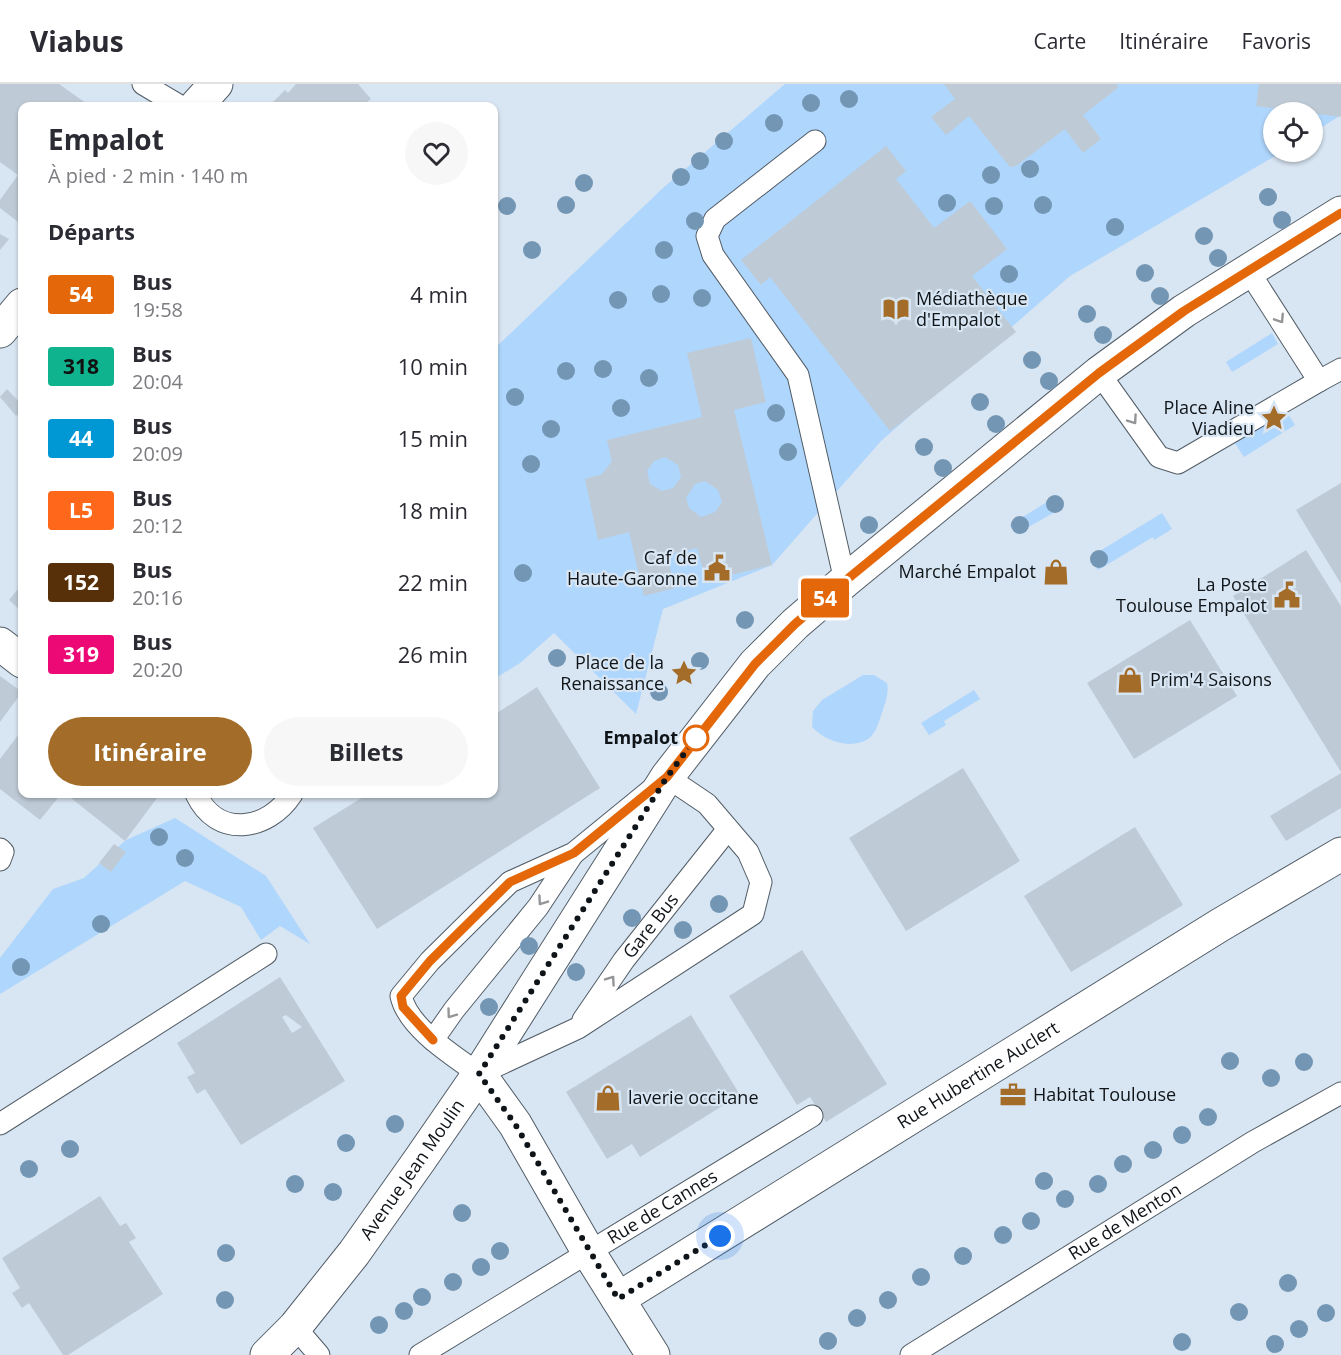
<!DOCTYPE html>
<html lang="fr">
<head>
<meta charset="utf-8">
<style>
  :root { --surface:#fff; --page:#f7f7f7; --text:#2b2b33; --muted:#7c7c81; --line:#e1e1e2; --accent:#a36c28 }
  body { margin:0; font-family:"Open Sans",sans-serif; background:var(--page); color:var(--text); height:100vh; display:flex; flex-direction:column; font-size:22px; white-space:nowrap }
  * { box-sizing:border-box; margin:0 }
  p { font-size:20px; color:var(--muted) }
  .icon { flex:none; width:33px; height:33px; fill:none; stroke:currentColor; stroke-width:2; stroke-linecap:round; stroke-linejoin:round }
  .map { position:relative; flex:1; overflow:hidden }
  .details { position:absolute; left:18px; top:18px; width:480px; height:696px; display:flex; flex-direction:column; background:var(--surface); border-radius:12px; box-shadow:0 2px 4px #0004 }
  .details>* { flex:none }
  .badge { padding:0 12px; border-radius:4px; font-size:21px; line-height:39px }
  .fabs { position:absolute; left:1263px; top:18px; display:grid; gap:12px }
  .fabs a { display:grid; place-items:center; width:60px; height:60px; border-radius:50%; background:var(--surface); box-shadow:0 2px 4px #0004; font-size:30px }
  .you { position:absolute; width:30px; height:30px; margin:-15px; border:4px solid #fff; border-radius:50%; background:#1a73e8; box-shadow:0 0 0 9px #1a73e833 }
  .map>.badge { position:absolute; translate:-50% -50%; box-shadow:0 0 0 3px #fff }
  h2 { padding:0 30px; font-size:22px; line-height:54px }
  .round { display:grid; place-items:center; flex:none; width:63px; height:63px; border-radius:32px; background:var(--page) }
  .head { display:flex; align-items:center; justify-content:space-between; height:102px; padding:0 30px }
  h1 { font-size:28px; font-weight:700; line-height:45px }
  .button { display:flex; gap:12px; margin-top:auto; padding:12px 30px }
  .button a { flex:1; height:69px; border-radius:36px; background:var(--accent); color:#fff; font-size:24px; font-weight:700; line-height:69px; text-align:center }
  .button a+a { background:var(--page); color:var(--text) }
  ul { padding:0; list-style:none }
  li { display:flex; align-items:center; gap:18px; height:72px; padding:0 30px }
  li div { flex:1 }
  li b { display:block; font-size:22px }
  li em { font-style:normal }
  li .badge { min-width:66px; font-weight:700; text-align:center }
  header { display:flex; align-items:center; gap:36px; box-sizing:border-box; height:84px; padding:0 30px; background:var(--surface); border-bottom:2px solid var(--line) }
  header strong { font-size:28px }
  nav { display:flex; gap:33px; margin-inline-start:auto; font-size:21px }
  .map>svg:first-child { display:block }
  .green { fill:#afd6fc }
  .building { fill:#becbd7; fill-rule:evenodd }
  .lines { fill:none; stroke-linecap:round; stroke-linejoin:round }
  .lane-casing { stroke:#515c66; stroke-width:23 }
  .street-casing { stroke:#515c66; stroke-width:35 }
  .secondary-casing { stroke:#515c66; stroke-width:35 }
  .lane { stroke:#fff; stroke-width:21 }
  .street { stroke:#fff; stroke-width:33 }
  .secondary { stroke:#fff; stroke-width:33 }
  .tree { fill:#7396b4 }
  .oneway { stroke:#939597 }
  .line-casing { stroke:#fff; stroke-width:14 }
  .line { stroke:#e46809; stroke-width:9 }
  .walk { stroke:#0f1418; stroke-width:6; stroke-dasharray:0 10.8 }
  .stop-dot { fill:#fff; stroke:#e46809; stroke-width:3 }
  .labels { text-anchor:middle; stroke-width:4.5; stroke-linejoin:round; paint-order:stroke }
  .poi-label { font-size:18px; fill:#0f1418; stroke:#d8e5f2; text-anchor:end }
  .stop-label { font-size:18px; font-weight:bold; fill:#0f1418; stroke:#d8e5f2; text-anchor:end }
  .street-label { font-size:18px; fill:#0f1418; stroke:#d8e5f2 }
</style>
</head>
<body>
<header>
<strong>Viabus</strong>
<nav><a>Carte</a><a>Itinéraire</a><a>Favoris</a></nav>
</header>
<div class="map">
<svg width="1341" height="1271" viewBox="0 0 1341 1271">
  <rect width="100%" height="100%" fill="#d8e5f2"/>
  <path class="green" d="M785 0H1341V31L1313 49 1312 28H1274V68H1282L1070 192 881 357 772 481 663 525 636 630 554 549 520 579 494 595V265L663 104Z
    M1272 249 1278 260 1232 288 1226 278Z
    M1286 327 1295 341 1244 373 1235 359Z
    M1058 411 1064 423 1016 450 1010 441Z
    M1162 429 1172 445 1154 456 1153 453 1098 486 1090 473Z
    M863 591H874L887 599C889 609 886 616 883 626 879 636 877 649 868 655 850 666 825 657 812 643L813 627 822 616Z
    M974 606 980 615 944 637 946 641 929 651 921 639Z
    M175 734 266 792 310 860 280 842 261 856 241 823 185 797 0 910V874L53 805 84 794 126 756Z"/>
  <path class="building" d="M0 0H59L90 22H22V141L0 124V116L18 91 0 78Z
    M296 0H358L371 15 362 22H269L285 6 288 9Z
    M944 0H1116L1119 3 1083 31 1101 55 1083 69 1065 45 1016 82 1010 83 969 32 946 51 931 33 955 15Z
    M1259 0H1341V33L1256 22Z
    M886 62 906 87 896 95 934 144 970 117 1007 165 972 192 1016 248 890 347 770 193 761 201 741 176Z
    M0 150 9 155 0 166Z
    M751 254 766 318 734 326 772 481 706 497 697 464 667 471 675 504 644 512 629 448 598 456 585 395 602 390 612 377 607 356 702 333 687 269ZM665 373 678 381 681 393 673 404 662 407 650 400 647 387 654 377ZM705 397 718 406 722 418 715 428 701 433 689 424 686 414 695 400Z
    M7 305 22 321V327L16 332 0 313Z
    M1341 399V500L1296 426Z
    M1306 466 1341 522V688L1233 512Z
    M22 500V528L9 516Z
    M1190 536 1237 612 1134 675 1087 599Z
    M0 592 22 608 0 638Z
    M537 603 600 704 377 845 313 744 368 710H494V631Z
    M22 646V710H61L40 736 0 705V675Z
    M963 684 1020 777 906 847 849 754Z
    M1341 689V724L1286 757 1270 732Z
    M66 710H151L157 714 125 757Z
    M1135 743 1183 821 1071 888 1024 812Z
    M114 760 126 768 111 788 99 779Z
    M802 866 887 1000 826 1038 810 1013 797 1021 729 912Z
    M280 893 345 997 241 1061 205 1005 197 1010 187 993 195 989 177 959ZM286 931 302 943 292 949 282 933Z
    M691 931 740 1011 640 1073 632 1060 607 1075 566 1008Z
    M100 1112 120 1142 126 1139 136 1154 129 1158 163 1210 68 1271H63L29 1219 22 1224 12 1209 20 1204 2 1174Z"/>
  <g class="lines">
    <g class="lane-casing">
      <g id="lane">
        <path d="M143 0 180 22"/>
        <path d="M815 57 715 135 707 152 713 171 798 291 845 497"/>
        <path d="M1248 186 1319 297 1341 285"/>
        <path d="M1099 289 1159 373 1178 379 1319 297"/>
        <path d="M667 693 707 720 748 768 761 798 753 830 578 944 479 990C454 972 408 944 401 912L430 877 510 798 574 769Z"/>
        <path d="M196 710C217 755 268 747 292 710"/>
        <path d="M0 765 3 768 0 776"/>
        <path id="s1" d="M583 936 624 876 728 745"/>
        <path d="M433 956 454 926 538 823 573 770"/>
        <path d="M0 1040 266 870"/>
        <path d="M295 1243 319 1271"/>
        <path id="s2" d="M420 1271 812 1032"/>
        <path id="s3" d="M911 1271 1253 1058 1341 1009"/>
      </g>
    </g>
    <g class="street-casing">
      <g id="street">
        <path d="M0 560 22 577"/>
        <path d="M479 990 515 1040 589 1169 653 1271"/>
        <path id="s4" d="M618 1215 1220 841 1341 770"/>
        <path id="s5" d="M267 1271 295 1243 354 1169 421 1074 479 990 667 693 755 580 795 540 845 497 1099 289 1184 227 1341 129"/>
      </g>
    </g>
    <g class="secondary-casing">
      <path id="secondary" d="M196 22 216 0
        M0 247 22 221"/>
    </g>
    <use href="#lane" class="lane"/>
    <use href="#street" class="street"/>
    <use href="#secondary" class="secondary"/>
  </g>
  <g class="tree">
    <circle cx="849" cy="15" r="9"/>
    <circle cx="811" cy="19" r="9"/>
    <circle cx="774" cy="39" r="9"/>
    <circle cx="724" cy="57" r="9"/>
    <circle cx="700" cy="77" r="9"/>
    <circle cx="1030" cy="85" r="9"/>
    <circle cx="991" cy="91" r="9"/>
    <circle cx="681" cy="93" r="9"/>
    <circle cx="584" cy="99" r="9"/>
    <circle cx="1268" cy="113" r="9"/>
    <circle cx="947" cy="119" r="9"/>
    <circle cx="566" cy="121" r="9"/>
    <circle cx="1043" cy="121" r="9"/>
    <circle cx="507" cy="122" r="9"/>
    <circle cx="994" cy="122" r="9"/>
    <circle cx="1282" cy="136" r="9"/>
    <circle cx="695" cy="137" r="9"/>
    <circle cx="1115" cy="143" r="9"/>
    <circle cx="1204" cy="152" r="9"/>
    <circle cx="532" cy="166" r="9"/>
    <circle cx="664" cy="166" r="9"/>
    <circle cx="1218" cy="174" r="9"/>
    <circle cx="1145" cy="189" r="9"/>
    <circle cx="1009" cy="190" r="9"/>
    <circle cx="661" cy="210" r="9"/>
    <circle cx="1160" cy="212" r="9"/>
    <circle cx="702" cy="214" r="9"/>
    <circle cx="618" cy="216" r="9"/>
    <circle cx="1087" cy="230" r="9"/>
    <circle cx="1103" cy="251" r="9"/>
    <circle cx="1032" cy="276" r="9"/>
    <circle cx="603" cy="285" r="9"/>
    <circle cx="566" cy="287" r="9"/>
    <circle cx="649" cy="294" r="9"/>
    <circle cx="1049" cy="297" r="9"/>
    <circle cx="515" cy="313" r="9"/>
    <circle cx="980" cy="318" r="9"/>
    <circle cx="621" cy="324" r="9"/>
    <circle cx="776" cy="329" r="9"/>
    <circle cx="996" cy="340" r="9"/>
    <circle cx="551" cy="345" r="9"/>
    <circle cx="924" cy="363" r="9"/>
    <circle cx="788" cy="368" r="9"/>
    <circle cx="531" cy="380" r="9"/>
    <circle cx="943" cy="384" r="9"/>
    <circle cx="1055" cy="420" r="9"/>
    <circle cx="869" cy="441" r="9"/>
    <circle cx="1020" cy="441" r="9"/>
    <circle cx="1099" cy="475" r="9"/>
    <circle cx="523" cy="489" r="9"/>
    <circle cx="745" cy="536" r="9"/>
    <circle cx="557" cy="574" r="9"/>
    <circle cx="700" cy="577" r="9"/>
    <circle cx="659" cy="608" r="9"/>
    <circle cx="159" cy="753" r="9"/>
    <circle cx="185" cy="774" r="9"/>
    <circle cx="719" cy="820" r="9"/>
    <circle cx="632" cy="834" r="9"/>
    <circle cx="101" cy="840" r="9"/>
    <circle cx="683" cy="846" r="9"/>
    <circle cx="529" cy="862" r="9"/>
    <circle cx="21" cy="883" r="9"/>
    <circle cx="576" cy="888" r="9"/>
    <circle cx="489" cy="923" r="9"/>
    <circle cx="1230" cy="977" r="9"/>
    <circle cx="1304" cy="978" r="9"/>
    <circle cx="1271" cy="994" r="9"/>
    <circle cx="1208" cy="1033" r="9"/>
    <circle cx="395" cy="1040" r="9"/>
    <circle cx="1182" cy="1051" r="9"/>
    <circle cx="346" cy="1059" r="9"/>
    <circle cx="70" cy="1065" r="9"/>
    <circle cx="1153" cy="1066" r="9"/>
    <circle cx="1123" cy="1080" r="9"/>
    <circle cx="29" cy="1085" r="9"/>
    <circle cx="1044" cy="1097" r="9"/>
    <circle cx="295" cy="1100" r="9"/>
    <circle cx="1098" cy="1100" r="9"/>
    <circle cx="333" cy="1108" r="9"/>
    <circle cx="1065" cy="1115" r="9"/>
    <circle cx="462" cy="1129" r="9"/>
    <circle cx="1031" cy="1137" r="9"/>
    <circle cx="1003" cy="1151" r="9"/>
    <circle cx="500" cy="1167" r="9"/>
    <circle cx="226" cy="1169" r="9"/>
    <circle cx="963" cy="1172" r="9"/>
    <circle cx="481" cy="1183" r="9"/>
    <circle cx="921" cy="1193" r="9"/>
    <circle cx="453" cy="1198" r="9"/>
    <circle cx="1288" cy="1199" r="9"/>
    <circle cx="422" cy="1213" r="9"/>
    <circle cx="225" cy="1216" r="9"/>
    <circle cx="888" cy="1216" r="9"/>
    <circle cx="404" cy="1227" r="9"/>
    <circle cx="1239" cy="1228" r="9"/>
    <circle cx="1326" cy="1229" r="9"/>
    <circle cx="857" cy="1234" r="9"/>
    <circle cx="379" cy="1241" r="9"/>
    <circle cx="1299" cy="1245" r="9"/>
    <circle cx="828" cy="1257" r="9"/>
    <circle cx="1182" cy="1258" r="9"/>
    <circle cx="1275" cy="1260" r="9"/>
  </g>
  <defs><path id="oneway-chevron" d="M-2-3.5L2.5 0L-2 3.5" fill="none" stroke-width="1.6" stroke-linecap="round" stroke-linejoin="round" transform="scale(1.5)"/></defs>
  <g class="oneway">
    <use href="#oneway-chevron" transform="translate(1280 235) rotate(57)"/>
    <use href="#oneway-chevron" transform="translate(1133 336) rotate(55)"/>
    <use href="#oneway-chevron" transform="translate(542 817) rotate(125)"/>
    <use href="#oneway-chevron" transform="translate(611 896) rotate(-55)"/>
    <use href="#oneway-chevron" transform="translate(451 930) rotate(126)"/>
  </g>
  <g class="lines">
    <g class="line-casing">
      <path id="line" d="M433 956 403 923 401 912 430 877 510 798 574 769 667 693 755 580 795 540 845 497 1099 289 1184 227 1341 129"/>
    </g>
    <use href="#line" class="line"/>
    <path class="walk" d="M696 654 667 693 479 990 515 1040 618 1215 720 1152"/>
  </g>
  <defs>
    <g id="library-bare" transform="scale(2.07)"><path d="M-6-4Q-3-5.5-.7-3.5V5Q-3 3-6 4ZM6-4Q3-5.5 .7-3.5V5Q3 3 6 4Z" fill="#a36c28" stroke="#d8e5f2" stroke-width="2.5" paint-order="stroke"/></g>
    <g id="sight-bare" transform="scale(2.07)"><path d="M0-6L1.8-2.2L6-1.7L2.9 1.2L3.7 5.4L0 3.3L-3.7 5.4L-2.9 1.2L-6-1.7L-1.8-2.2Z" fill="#a36c28" stroke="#d8e5f2" stroke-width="2.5" paint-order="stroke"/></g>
    <g id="civic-bare" transform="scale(2.07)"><path d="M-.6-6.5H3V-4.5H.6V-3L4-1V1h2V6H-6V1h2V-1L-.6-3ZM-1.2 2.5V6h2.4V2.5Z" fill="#a36c28" stroke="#d8e5f2" stroke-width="2.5" paint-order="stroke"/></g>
    <g id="shop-bare" transform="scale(2.07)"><path d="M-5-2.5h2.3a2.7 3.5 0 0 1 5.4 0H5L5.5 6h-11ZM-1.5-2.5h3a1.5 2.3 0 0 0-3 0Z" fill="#a36c28" stroke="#d8e5f2" stroke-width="2.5" paint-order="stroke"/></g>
    <g id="office-bare" transform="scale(2.07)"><path d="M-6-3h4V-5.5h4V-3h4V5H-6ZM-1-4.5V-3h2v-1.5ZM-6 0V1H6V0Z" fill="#a36c28" stroke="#d8e5f2" stroke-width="2.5" paint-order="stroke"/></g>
  </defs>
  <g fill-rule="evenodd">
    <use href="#library-bare" x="896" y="225"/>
    <use href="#sight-bare" x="1274" y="334"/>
    <use href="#civic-bare" x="717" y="484"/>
    <use href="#shop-bare" x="1056" y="488"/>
    <use href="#civic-bare" x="1287" y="511"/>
    <use href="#sight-bare" x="684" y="589"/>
    <use href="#shop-bare" x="1130" y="596"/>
    <use href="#office-bare" x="1013" y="1011"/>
    <use href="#shop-bare" x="608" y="1014"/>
  </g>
  <circle class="stop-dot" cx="696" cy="654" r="12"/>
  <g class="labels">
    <g class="poi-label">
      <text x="916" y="221" text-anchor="start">Médiathèque<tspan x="916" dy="21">d'Empalot</tspan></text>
      <text x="1254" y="330">Place Aline<tspan x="1254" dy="21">Viadieu</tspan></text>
      <text x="697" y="480">Caf de<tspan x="697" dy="21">Haute-Garonne</tspan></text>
      <text x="1036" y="494">Marché Empalot</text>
      <text x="1267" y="507">La Poste<tspan x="1267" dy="21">Toulouse Empalot</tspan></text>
      <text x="664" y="585">Place de la<tspan x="664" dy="21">Renaissance</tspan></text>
      <text x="1150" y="602" text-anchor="start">Prim'4 Saisons</text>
      <text x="1033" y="1017" text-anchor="start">Habitat Toulouse</text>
      <text x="628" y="1020" text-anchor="start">laverie occitane</text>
    </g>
    <g class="stop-label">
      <text x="678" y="660">Empalot</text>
    </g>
    <g class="street-label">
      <text dy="6" stroke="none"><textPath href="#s1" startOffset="116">Gare Bus</textPath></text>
      <text dy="6" stroke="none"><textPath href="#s4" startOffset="424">Rue Hubertine Auclert</textPath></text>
      <text dy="6" stroke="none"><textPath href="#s5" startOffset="236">Avenue Jean Moulin</textPath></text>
      <text dy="6" stroke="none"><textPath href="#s2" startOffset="284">Rue de Cannes</textPath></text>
      <text dy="6" stroke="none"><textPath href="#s3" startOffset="252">Rue de Menton</textPath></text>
    </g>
  </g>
</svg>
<div class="fabs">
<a><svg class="icon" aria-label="locate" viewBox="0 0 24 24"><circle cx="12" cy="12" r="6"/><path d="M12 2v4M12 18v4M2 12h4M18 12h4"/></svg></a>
</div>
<div class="you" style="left:720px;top:1152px"></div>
<b class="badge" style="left:825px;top:514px;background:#e46809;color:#fff">54</b>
<section class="details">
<div class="head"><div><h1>Empalot</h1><p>À pied · 2 min · 140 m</p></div><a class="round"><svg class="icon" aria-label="heart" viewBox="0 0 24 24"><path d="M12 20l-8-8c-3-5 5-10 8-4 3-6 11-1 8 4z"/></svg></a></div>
<h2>Départs</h2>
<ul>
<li><span class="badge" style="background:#e46809;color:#fff">54</span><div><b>Bus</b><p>19:58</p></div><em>4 min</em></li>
<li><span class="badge" style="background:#0fb48e;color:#111">318</span><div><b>Bus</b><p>20:04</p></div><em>10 min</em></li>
<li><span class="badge" style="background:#0098d4;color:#fff">44</span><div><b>Bus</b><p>20:09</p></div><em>15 min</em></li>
<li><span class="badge" style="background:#ff671b;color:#fff">L5</span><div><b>Bus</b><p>20:12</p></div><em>18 min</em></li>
<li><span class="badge" style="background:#572f08;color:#fff">152</span><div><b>Bus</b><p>20:16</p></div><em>22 min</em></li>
<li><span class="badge" style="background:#ec0975;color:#fff">319</span><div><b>Bus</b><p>20:20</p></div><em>26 min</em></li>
</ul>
<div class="button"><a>Itinéraire</a><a>Billets</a></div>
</section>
</div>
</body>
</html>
